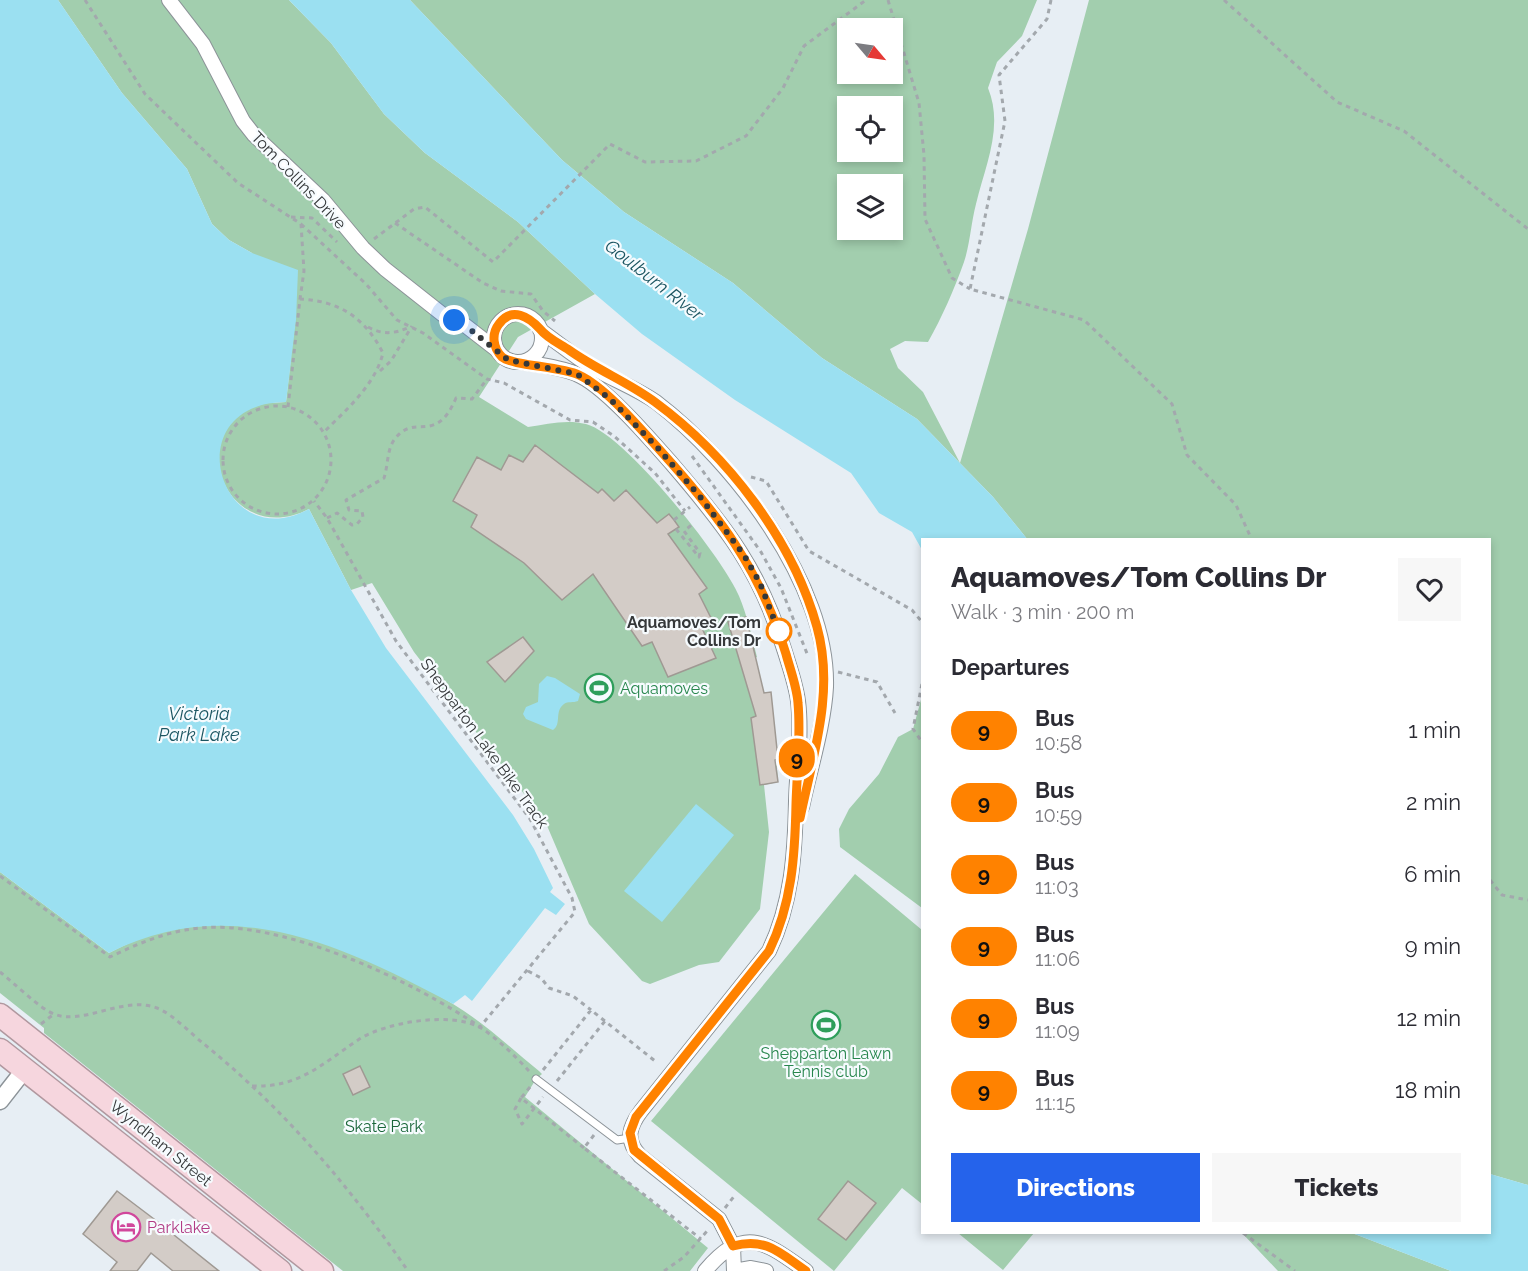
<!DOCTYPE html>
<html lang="en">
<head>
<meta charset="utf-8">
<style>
  :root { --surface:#fff; --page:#f7f7f7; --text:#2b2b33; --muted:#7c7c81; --accent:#2563eb }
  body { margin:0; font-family:Raleway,sans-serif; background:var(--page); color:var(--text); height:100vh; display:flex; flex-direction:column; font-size:22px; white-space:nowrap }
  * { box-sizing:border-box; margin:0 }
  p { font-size:20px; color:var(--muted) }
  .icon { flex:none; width:33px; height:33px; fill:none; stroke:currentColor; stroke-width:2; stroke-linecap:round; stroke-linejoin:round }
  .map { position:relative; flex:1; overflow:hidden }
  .side { position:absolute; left:921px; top:538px; width:570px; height:696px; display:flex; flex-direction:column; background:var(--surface); border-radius:0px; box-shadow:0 3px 9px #0003 }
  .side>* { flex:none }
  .badge { padding:0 12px; border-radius:20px; font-size:21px; line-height:39px }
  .needle { width:39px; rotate:119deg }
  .fabs { position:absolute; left:837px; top:18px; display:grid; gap:12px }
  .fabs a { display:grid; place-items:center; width:66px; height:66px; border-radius:0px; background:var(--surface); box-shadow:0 3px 9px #0003; font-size:30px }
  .you { position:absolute; width:30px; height:30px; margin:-15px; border:4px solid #fff; border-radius:50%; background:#1a73e8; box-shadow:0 0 0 9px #1a73e833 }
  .map>.badge { position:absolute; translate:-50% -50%; box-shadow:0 0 0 3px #fff }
  h2 { padding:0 30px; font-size:22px; line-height:54px }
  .round { display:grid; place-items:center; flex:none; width:63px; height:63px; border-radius:0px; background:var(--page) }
  .overview { display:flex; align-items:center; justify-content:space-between; height:102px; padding:0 30px }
  h1 { font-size:28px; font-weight:800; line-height:45px }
  .action { display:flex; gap:12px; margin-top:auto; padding:12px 30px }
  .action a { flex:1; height:69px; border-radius:0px; background:var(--accent); color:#fff; font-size:24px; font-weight:800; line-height:69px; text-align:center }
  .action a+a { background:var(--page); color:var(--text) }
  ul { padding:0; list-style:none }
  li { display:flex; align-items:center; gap:18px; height:72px; padding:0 30px }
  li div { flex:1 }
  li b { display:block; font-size:22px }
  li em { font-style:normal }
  li .badge { min-width:66px; font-weight:700; text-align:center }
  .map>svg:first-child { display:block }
  .green { fill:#a2ceae; fill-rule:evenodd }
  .water { fill:#9be0f1 }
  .building { fill:#d3ccc7; stroke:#9f9993; stroke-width:1.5 }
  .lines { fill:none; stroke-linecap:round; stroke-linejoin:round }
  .service-casing { stroke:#8c9398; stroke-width:9 }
  .minor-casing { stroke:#8c9398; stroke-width:16 }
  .tertiary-casing { stroke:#8c9398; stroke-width:19 }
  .trunk-casing { stroke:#b1989f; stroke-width:25 }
  .path { stroke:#a3a8ad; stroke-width:3; stroke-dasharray:4.5 4.5; stroke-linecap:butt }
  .service { stroke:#fff; stroke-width:7 }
  .minor { stroke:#fff; stroke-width:14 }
  .tertiary { stroke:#fff; stroke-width:16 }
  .trunk { stroke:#f6d6de; stroke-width:22 }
  .line-casing { stroke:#fff; stroke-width:14 }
  .line { stroke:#ff8200; stroke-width:9 }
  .walk { stroke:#35383a; stroke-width:6; stroke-dasharray:0 10.8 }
  .stop-dot { fill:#fff; stroke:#ff8200; stroke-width:3 }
  .labels { text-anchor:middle; stroke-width:4.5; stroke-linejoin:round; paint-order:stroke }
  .street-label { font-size:16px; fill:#35383a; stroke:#f6fbfe }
  .stop-label { font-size:16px; font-weight:bold; fill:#35383a; stroke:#f6fbfe; text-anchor:end }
  .leisure-label { font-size:16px; fill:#27864d; stroke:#f6fbfe; text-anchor:start }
  .park-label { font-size:16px; fill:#196639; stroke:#f6fbfe }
  .hotel-label { font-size:16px; fill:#b23c85; stroke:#f6fbfe; text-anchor:start }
  .water-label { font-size:18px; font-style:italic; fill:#1c5662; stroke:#f6fbfe }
</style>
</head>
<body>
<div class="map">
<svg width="1528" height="1271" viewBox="0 0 1528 1271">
  <rect width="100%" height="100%" fill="#e7eef4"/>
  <path class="green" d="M58 0H289L331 43 384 114 425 153 518 222 595 294 518 337 479 397 528 427C547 424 567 419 586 424 625 434 723 558 739 596 747 615 752 637 757 657L754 658 758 694 771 692 778 782 764 785 769 832 760 909 719 962 699 965 650 984 642 981 589 924 545 821 414 652 372 583 351 590 309 509C234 548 182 444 250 408 261 402 273 403 286 402L291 358 252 253 229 240 212 224 187 169 122 93Z
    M410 0H1037L1022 36 997 62 988 88C1004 127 985 166 976 204 971 223 970 244 964 262 954 290 942 317 928 342L905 341 890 349 898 368 923 392 960 463 1028 229 1089 0H1528V1185L1490 1174V540H1028L993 497 917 419 822 358 733 283 624 212 562 160ZM848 28H892V74H848ZM848 106H892V152H848ZM848 184H892V230H848Z
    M922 696V908L840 847 839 829 849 809 879 774 898 737 913 729Z
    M0 872 109 953C130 942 150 933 173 928 267 910 374 956 453 1004 483 1022 511 1048 539 1071L542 1074 536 1079 525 1097 708 1248 690 1271H343L44 1033V1028L0 993Z
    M855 874 922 930V1204L902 1188 834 1271 651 1121Z
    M958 1233H1034L1003 1270Z
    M1242 1233H1352L1451 1271H1278Z"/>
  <path class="water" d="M0 0H58L122 93 187 169 212 224 229 240 252 253 298 270 296 320 286 402C174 403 219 558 309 509L351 590 386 648 513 815 534 849 553 888 550 892 565 904 556 915 545 908 472 1001 465 995 453 1004C344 946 230 891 109 953L0 872Z
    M289 0H410L562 160 624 212 733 283 822 358 917 419 993 497 1028 540H922V550L912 532 879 513 851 473 735 400 642 334 595 294 518 222 425 153 384 114 331 43Z
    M547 676 555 678 580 694 578 701C573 703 568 701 564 704 554 711 562 724 553 730L526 719 523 714 526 707 538 702 539 684Z
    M696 804 734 835 662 922 624 891Z
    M1490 1174 1528 1185V1271H1451L1352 1233H1490Z"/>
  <path class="building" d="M535 445 598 493 602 489 614 501 626 490 657 523 669 514 674 520 679 527 668 534 707 588 699 594 712 620 701 626 716 658 668 677 652 642 642 646 593 574 562 600 524 563 471 527 477 515 453 501 477 457 501 470 509 455 523 462Z
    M746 617 764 693 771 692 778 759 775 760 778 782 760 785 751 718 756 716 728 622Z
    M523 637 534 651 505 682 487 662Z
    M360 1066 370 1087 353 1095 343 1074Z
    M848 1181 876 1203 846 1240 818 1219Z
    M117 1191 154 1219 219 1271H173L151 1253 137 1271H110L117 1262 83 1234Z"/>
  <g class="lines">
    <g class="service-casing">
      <path id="service" d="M536 1079 617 1140 630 1138"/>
    </g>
    <g class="minor-casing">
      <path id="minor" d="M169 0 203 44 243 121 254 135 323 200 363 248 385 269 442 314 466 326 497 350
        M494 338a24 24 0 1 1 48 0a24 24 0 1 1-48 0Z
        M540 330C557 342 574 356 592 367 613 380 636 388 656 402 733 461 829 585 826 687 824 725 810 769 802 807
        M523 362C541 365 560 367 576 374 604 385 651 440 672 464 726 527 761 571 785 652 790 668 796 685 798 701 802 733 797 768 796 801 795 853 792 903 769 951L641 1111C629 1127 625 1140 640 1156L719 1219 733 1246 734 1271
        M705 1271C744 1225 764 1241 806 1271
        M734 1271 751 1268 766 1271"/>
    </g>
    <g class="tertiary-casing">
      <path id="tertiary" d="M0 1101 25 1069"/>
    </g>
    <g class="trunk-casing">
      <path id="trunk" d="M0 1015 322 1271
        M0 1050 280 1271"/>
    </g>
    <path class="path" d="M85 0 145 94 238 183 301 224 304 271 300 299
      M888 0 919 103 924 155 925 219 952 278 970 289
      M1051 0 1047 19 999 75 1005 121 970 289 1084 320 1172 404 1187 455 1236 505 1252 540
      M1224 0 1337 102 1404 131 1528 229
      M291 217 312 218 337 242
      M395 223 483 283 501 291 531 294 543 311 555 321
      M301 224 366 284 397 320 423 333 487 379 504 383 570 420 593 422 614 436 655 473 685 511
      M374 239 414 209 425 207 493 262 610 144 645 162 696 161 746 136 783 88 804 46 866 0
      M368 327C383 335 394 334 410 327
      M380 371 391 361 412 326
      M223 460a54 54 0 1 1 108 0a54 54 0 1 1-108 0Z
      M288 407 300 299C340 301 365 318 383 353 375 385 347 409 324 432
      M692 456 761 552 781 588 808 656
      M751 477 766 481 809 551 912 610 922 622
      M327 518 337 513 352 525 357 524 363 517 362 511 349 510 346 500 384 478C388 466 387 450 394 440 415 411 435 447 456 398L472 399 487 379
      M674 520 690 507
      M676 529 699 557 700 553 684 531 694 523
      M838 672 877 682 895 713
      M922 684 913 729 922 742
      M0 876 110 957C139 943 168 931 200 928 284 920 413 981 480 1027L575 912 572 898 530 819 396 641 327 518 314 501
      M1490 880 1502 895 1528 900
      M528 971 541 978 549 988 573 996 591 1010
      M0 972C13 982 40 1009 54 1014 83 1026 124 995 157 1008 174 1015 190 1033 204 1044 284 1109 350 1187 408 1271
      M41 1024 54 1014
      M543 1070 591 1010 655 1061
      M557 1081 605 1021
      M252 1086C299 1088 322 1064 358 1040 385 1022 452 1011 481 1028 498 1039 515 1056 529 1071
      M530 1087 521 1098 584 1148
      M521 1098 515 1109 522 1124 543 1097
      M594 1135 584 1148 701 1239
      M725 1208 735 1195
      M1243 1233 1295 1271
      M664 1271 684 1257 708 1230"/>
    <use href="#service" class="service"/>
    <use href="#minor" class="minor"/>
    <use href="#tertiary" class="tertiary"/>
    <use href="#trunk" class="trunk"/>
  </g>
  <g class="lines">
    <g class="line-casing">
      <path id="line" d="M800 818C813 755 835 691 817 627 793 540 727 455 655 402 628 382 597 370 569 350 560 344 547 338 540 329 529 317 512 306 499 324 491 334 493 348 502 357 513 366 560 366 579 375 605 387 638 426 658 448 717 513 760 568 786 654 790 669 797 687 798 703 801 736 797 771 796 804 795 855 792 904 769 951L636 1117 630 1133 634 1150 719 1219 733 1246C766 1237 780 1253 806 1271"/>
    </g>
    <use href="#line" class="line"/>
    <path class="walk" d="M454 320 466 326 508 360 577 374 610 399 657 447 701 498 744 555 760 583 780 635 779 631"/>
  </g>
  <defs>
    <g id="stadium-ring" transform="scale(1.5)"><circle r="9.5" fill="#f6fbfe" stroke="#2e9e5b" stroke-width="1.5"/><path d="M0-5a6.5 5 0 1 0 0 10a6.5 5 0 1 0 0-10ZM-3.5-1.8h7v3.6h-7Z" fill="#2e9e5b"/></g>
    <g id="hotel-ring" transform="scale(1.5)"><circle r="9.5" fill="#f6fbfe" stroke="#d1479c" stroke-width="1.5"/><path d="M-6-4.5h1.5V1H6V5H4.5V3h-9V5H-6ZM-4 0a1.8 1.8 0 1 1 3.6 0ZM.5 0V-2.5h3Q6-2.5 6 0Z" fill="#d1479c"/></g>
  </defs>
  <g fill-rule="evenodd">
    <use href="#stadium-ring" x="599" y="688"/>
    <use href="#stadium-ring" x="826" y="1025"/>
    <use href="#hotel-ring" x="126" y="1227"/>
  </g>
  <circle class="stop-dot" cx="779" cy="631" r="12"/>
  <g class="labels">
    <g class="street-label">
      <text transform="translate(299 180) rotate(46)" y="6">Tom Collins Drive</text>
      <text transform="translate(485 743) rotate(54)" y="6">Shepparton Lake Bike Track</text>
      <text transform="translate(161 1143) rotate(39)" y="6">Wyndham Street</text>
    </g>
    <g class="stop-label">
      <text x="761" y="628">Aquamoves/Tom<tspan x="761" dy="18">Collins Dr</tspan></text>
    </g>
    <g class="leisure-label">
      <text x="620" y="694">Aquamoves</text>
      <text x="826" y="1059" text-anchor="middle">Shepparton Lawn<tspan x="826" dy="18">Tennis club</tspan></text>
    </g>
    <g class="park-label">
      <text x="384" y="1132">Skate Park</text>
    </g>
    <g class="hotel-label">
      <text x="147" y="1233">Parklake</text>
    </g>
    <g class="water-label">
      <text transform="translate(654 280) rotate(38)" y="6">Goulburn River</text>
      <text x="199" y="720">Victoria<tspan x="199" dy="21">Park Lake</tspan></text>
    </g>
  </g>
</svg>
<div class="fabs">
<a><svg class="needle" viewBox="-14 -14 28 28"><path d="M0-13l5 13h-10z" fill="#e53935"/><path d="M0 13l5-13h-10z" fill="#7c7c81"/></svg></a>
<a><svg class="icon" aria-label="locate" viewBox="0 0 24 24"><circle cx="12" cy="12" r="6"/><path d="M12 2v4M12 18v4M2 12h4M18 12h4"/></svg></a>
<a><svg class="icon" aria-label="layers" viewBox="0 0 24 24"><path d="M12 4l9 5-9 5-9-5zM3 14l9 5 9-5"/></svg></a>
</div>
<div class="you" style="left:454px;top:320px"></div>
<b class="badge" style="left:797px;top:758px;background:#ff8200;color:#111">9</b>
<section class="side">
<div class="overview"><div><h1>Aquamoves/Tom Collins Dr</h1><p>Walk · 3 min · 200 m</p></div><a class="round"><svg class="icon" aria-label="heart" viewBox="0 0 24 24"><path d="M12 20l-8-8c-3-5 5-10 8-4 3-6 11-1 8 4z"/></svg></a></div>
<h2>Departures</h2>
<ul>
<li><span class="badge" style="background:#ff8200;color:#111">9</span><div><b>Bus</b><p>10:58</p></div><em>1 min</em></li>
<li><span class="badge" style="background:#ff8200;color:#111">9</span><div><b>Bus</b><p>10:59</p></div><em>2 min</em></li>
<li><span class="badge" style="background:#ff8200;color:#111">9</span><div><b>Bus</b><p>11:03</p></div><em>6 min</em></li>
<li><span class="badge" style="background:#ff8200;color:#111">9</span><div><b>Bus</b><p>11:06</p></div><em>9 min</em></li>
<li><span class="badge" style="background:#ff8200;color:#111">9</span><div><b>Bus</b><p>11:09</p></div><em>12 min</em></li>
<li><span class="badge" style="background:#ff8200;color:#111">9</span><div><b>Bus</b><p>11:15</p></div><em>18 min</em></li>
</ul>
<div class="action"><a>Directions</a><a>Tickets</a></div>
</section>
</div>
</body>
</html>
